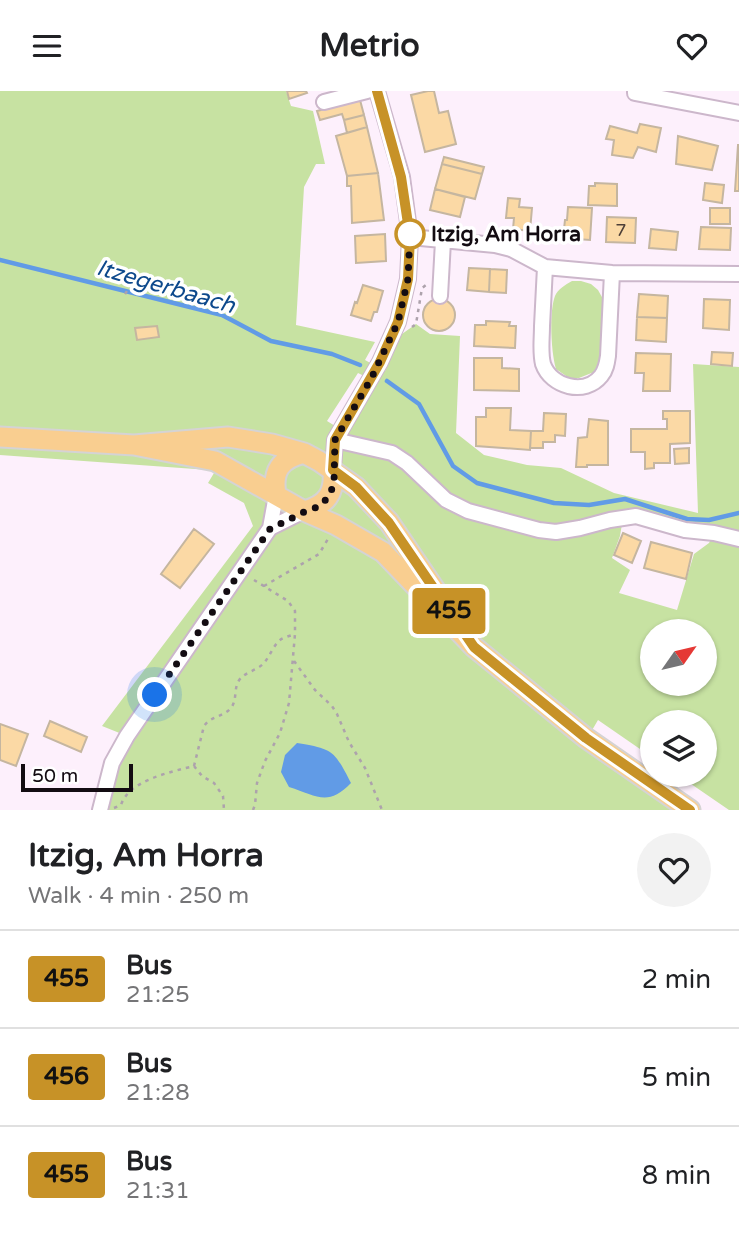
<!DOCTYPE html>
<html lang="en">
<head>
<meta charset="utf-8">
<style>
  :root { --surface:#fff; --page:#f2f2f2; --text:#202124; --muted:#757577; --line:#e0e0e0 }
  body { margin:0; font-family:"Varela Round",sans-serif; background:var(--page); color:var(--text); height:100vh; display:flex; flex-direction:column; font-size:26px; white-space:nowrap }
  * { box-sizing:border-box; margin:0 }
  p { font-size:23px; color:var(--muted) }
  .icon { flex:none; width:38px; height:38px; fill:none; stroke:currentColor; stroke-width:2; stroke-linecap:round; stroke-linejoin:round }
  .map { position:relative; height:719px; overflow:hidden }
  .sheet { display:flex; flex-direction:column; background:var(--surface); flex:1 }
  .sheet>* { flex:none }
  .badge { padding:0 14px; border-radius:5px; font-size:24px; line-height:46px }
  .needle { width:46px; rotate:56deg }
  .buttons { position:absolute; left:640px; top:528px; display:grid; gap:14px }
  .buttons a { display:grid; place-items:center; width:77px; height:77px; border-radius:50%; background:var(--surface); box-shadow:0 2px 5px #0004; font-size:35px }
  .scale { position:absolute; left:21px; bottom:18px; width:112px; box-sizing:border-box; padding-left:7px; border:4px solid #130c12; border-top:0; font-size:19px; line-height:24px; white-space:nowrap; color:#130c12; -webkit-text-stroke:5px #fff; paint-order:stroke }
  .you { position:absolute; width:35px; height:35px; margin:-18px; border:5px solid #fff; border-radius:50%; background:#1a73e8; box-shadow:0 0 0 10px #1a73e833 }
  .map>.badge { position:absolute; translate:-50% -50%; box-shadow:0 0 0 4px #fff }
  .round { display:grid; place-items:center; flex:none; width:74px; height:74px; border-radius:37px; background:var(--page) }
  .head { display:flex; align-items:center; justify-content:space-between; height:119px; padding:0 28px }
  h1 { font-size:33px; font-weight:800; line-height:52px }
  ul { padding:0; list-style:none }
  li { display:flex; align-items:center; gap:21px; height:98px; padding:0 28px; border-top:2px solid var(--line) }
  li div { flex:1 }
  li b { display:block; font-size:26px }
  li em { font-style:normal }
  li .badge { min-width:77px; font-weight:700; text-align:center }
  header { display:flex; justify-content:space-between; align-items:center; height:91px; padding:0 28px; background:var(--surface); font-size:32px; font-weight:800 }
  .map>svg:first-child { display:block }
  .green { fill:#c7e2a2; fill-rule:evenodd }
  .water { fill:#619be6 }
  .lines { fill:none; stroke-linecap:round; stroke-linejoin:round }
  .stream { stroke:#619be6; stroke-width:4.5 }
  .building { fill:#fbd9a5; stroke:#c5b6a0; stroke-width:2 }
  .minor-casing { stroke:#ccb7cb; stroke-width:18 }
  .major-casing { stroke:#d5d3d4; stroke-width:23 }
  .path { stroke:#ada2ac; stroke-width:2.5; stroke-dasharray:3.5 5; stroke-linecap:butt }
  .minor { stroke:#fff; stroke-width:14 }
  .major { stroke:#f9ce90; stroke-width:19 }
  .line-casing { stroke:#fff; stroke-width:16 }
  .line { stroke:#c79227; stroke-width:10 }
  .walk { stroke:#130c12; stroke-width:7; stroke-dasharray:0 12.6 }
  .stop-dot { fill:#fff; stroke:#c79227; stroke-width:3.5 }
  .labels { text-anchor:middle; stroke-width:7; stroke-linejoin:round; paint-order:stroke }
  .number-label { font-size:18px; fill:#4d3f37 }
  .stop-label { font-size:21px; font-weight:bold; fill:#130c12; stroke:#fff; text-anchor:start }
  .water-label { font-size:23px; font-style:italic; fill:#0d498c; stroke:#fff }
</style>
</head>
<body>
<header><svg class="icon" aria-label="menu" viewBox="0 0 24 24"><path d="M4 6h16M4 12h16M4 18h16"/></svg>Metrio<svg class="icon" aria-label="heart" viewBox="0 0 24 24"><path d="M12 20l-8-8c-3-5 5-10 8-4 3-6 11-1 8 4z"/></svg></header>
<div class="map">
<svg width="739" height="719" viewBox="0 0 739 719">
  <rect width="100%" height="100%" fill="#fdf0fc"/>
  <path class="green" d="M0 0H286L291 15 313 20 325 73H316L304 96 296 234 375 251 365 269 385 280 402 243 416 233 430 243 460 245 456 342 484 364 527 374 561 377 614 402 698 422 693 273 739 276V719H729L678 684H705V632H653V667L598 629 584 653 681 719H100L127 645 102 635 253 435 244 412 208 392 214 382 209 379 0 364ZM358 282 378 292 358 323 340 338 327 330ZM623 427 714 442 709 452 694 463 677 519 619 502 630 479 612 467 620 445ZM653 541H705V593H653Z
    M572 190H581L591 193 598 199 603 208 601 267 594 281 579 287H569L556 278C551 262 549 221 555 205 558 198 565 194 572 190Z"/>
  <path class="water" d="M297 652C333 658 334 659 351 692 328 716 317 705 289 696L281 681 285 664Z"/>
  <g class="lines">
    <path class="stream" d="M0 169 222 224 271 250 332 263 360 274
      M387 290 419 313 453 375 477 392 554 412 589 414 625 408 687 428 709 429 739 422"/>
  </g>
  <path class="building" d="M287 0H306L307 2 289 8Z
    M428 0H434L439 22 448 20 456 53 425 61 411 4Z
    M360 9 364 24 344 29 342 23 320 29 317 20Z
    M364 24 367 36 347 42 344 29Z
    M640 33 661 37 656 61 638 56 633 67 612 64 614 49 606 48 610 35 637 42Z
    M367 36 378 82 347 85 336 45Z
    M678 45 718 55 712 79 676 73Z
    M738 54H739V100H735Z
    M444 66 484 76 482 83 442 73Z
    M442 73 482 83 475 108 435 98Z
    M378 82 384 129 352 132 351 95H347V85Z
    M595 92 617 93V115L588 114 589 95H595Z
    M705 92 724 94 722 112 703 109Z
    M435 98 465 106 460 126 430 119Z
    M508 107 520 108 519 116 532 117 530 140 513 138 514 127H506Z
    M568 116 592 117 590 149 563 147 565 129H567Z
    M710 117H730V133H710Z
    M607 126 636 127 635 152 606 151Z
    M701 136 731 137 730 159 699 158Z
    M651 138 678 141 676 159 649 157Z
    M385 143 386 170 356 172 355 145Z
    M469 177 490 178 489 201 467 199Z
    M490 178 507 179 506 202 489 201Z
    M363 194 383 200 377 221H374L371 230 351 224 355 211 357 212Z
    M639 203 668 205 667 227 637 226Z
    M423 224a16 16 0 1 1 32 0a16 16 0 1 1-32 0Z
    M704 208 730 209 729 239 703 237Z
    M637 226 667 227 666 251 636 249Z
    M486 230 510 231 509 235H516L515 257 474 255 475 234H486Z
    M157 235 159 246 137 249 135 237Z
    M712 261 733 262 732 275 711 273Z
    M636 262 671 263 670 300H643L644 282H635Z
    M474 267H502V277L519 278V300L474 299Z
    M486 317H511L510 339 531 340 530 359 476 355V326H486Z
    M663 320H690V352L670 353V372H654V377L645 378V361H631V338H667V328H663Z
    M544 322 566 323 565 345 555 344V351H543V357H530L531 340H543Z
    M589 328 608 330V374H587V376H576L578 347 587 346Z
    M689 357V372L675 373 674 358Z
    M194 438 214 453 180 497 161 483Z
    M623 442 641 450 632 472 614 464Z
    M651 451 692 462 686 488 644 477Z
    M50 630 87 646 81 661 44 645Z
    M0 633 28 643 16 675 0 669Z"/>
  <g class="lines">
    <g class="minor-casing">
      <path id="minor" d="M635 0V2L739 22
        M324 11 367 0
        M410 146 495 154 511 158 545 176 612 182 739 183
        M545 176C544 196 543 216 542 235 542 248 540 261 543 273 551 296 585 305 601 285 606 279 607 272 608 265L612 182
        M440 205 443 150
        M335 349 392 362 407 372 446 409 468 420 539 439 556 441 580 437 610 429 636 425 685 439 714 442 739 448
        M333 379 335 349 380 271 398 231 408 188 410 146 402 86 377 0
        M270 437 304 420
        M100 719 112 672 127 645 270 437 276 404"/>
    </g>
    <g class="major-casing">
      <path id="major" d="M0 346 134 354 228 346 272 353 304 362 319 370 356 396 389 431 444 512
        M134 354 215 370 304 420 336 434 383 461 474 556 586 647 690 719
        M276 404C272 380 280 368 304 362
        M304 420C327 414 335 402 333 379"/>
    </g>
    <path class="path" d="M125 203 129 197
      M412 236 416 233 422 197 426 194
      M264 495 319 463 328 448
      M294 570 315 599 332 615 337 623 349 651 365 677 382 719
      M194 675 204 635C211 625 223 626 231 617 237 609 234 599 238 591 243 581 257 580 264 572 270 565 273 555 280 549 284 546 290 545 295 543
      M114 717 121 714C129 689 171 681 194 675L202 685 214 692 223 705 224 719
      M253 719 255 714 257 692 265 670 280 642 289 612 295 543V520L288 510 254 489"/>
    <use href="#minor" class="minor"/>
    <use href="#major" class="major"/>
  </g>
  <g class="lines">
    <g class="line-casing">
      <path id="line" d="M377 0 401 86 410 146 408 188 398 231 380 271 335 349 333 379 356 396 389 432 474 556 586 647 690 719"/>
    </g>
    <use href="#line" class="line"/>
    <path class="walk" d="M155 604 270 438 304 421 315 417 324 411 331 401 334 390 335 349 371 288 398 231 408 188 410 143"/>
  </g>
  <circle class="stop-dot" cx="410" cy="143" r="14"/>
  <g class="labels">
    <g class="number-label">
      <text x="621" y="145">7</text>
    </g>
    <g class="stop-label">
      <text x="431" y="150">Itzig, Am Horra</text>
    </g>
    <g class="water-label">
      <text transform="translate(166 195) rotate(16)" y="8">Itzegerbaach</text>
    </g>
  </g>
</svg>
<div class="buttons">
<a><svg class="needle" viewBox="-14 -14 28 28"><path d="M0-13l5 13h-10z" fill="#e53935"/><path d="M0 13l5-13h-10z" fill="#757577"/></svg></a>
<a><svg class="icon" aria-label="layers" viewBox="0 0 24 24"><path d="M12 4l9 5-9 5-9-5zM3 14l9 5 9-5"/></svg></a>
</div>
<div class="scale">50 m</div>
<div class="you" style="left:155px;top:604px"></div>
<b class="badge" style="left:449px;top:520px;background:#c79227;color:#111">455</b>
</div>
<section class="sheet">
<div class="head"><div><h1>Itzig, Am Horra</h1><p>Walk · 4 min · 250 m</p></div><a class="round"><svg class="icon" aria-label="heart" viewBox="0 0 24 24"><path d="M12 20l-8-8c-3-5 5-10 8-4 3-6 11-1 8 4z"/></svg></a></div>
<ul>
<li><span class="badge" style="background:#c79227;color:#111">455</span><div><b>Bus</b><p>21:25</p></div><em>2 min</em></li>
<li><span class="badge" style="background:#c79227;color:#111">456</span><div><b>Bus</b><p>21:28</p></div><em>5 min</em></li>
<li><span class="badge" style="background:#c79227;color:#111">455</span><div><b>Bus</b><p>21:31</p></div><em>8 min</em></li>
</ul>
</section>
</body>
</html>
